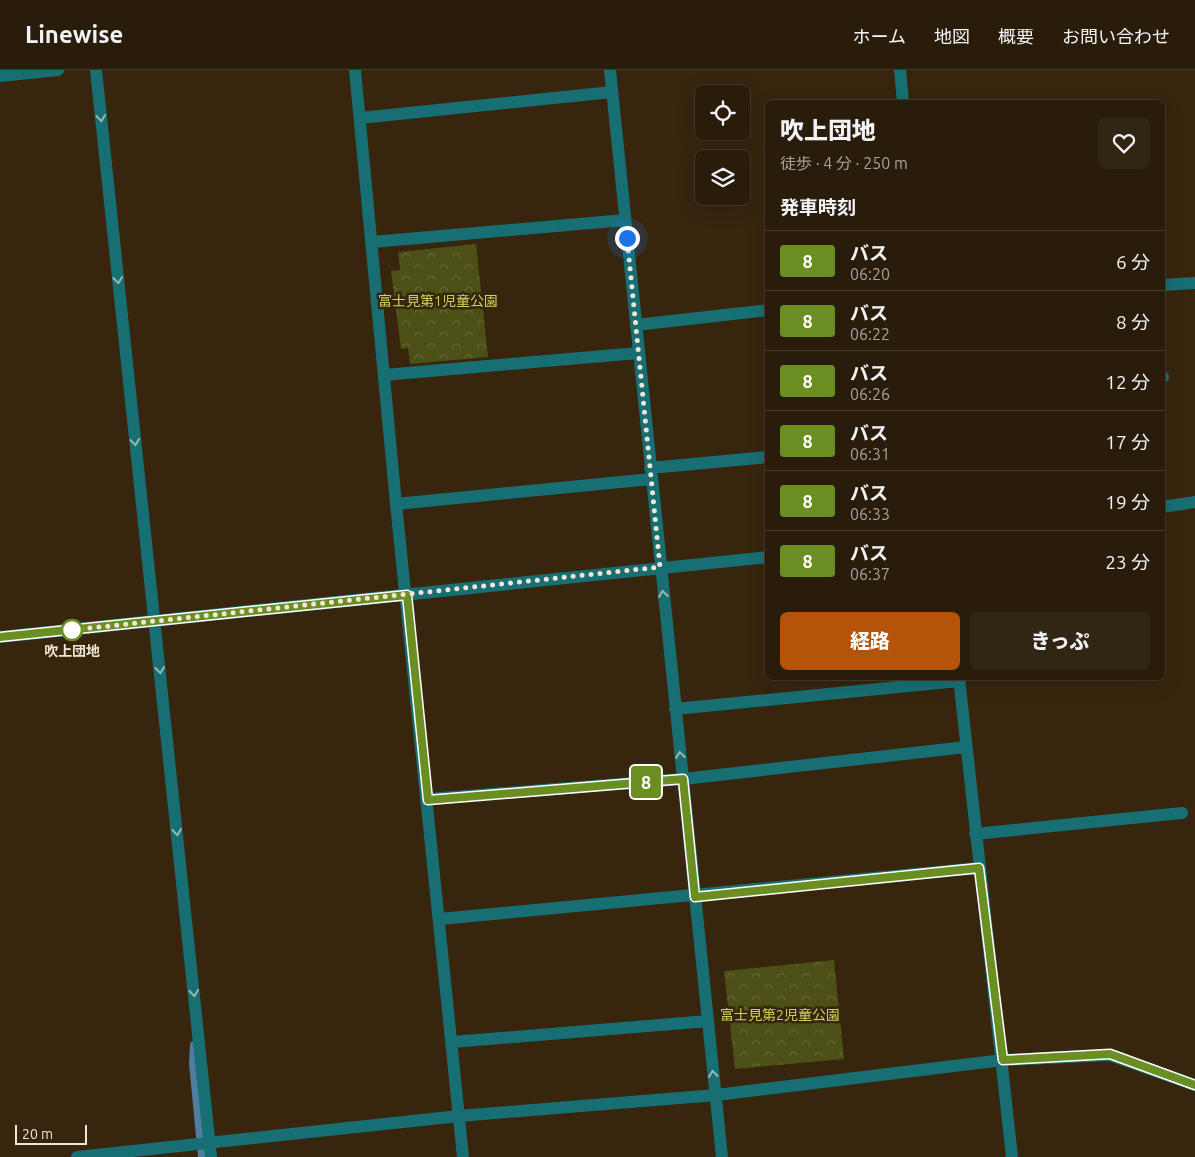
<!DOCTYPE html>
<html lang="ja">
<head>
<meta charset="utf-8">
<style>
  :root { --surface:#291c0a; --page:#312513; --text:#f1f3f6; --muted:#a5a19c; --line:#453a2b; --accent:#b45309 }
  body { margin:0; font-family:Ubuntu,"Noto Sans JP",sans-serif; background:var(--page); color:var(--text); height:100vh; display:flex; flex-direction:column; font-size:19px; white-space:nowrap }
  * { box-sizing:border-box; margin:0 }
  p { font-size:16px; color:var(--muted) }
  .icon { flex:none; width:28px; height:28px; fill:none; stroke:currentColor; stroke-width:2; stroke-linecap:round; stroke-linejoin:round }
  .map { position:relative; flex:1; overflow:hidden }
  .drawer { position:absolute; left:765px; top:30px; width:400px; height:580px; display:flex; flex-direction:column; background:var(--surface); border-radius:8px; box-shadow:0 5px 20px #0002,0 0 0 1px var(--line) }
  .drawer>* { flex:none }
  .badge { padding:0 10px; border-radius:4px; font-size:18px; line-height:32px }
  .tools { position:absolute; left:695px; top:15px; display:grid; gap:10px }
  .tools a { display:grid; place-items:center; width:55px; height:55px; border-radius:8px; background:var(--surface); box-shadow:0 5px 20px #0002,0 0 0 1px var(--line); font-size:25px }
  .scale { position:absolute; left:15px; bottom:12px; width:72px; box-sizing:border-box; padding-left:5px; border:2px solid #f1e5d7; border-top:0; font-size:14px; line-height:18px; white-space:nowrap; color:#f1e5d7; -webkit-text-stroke:4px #37250e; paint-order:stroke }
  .you { position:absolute; width:25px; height:25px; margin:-12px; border:4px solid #fff; border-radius:50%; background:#1a73e8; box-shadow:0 0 0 8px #1a73e833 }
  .map>.badge { position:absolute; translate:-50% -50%; box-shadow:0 0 0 2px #fff }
  h2 { padding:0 15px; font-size:19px; line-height:45px }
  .round { display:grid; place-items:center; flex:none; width:52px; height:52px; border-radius:8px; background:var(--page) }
  .headline { display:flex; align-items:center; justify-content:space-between; height:85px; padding:0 15px }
  h1 { font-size:24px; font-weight:800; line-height:38px }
  .action { display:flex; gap:10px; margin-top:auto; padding:10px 15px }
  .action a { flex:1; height:58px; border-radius:8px; background:var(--accent); color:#fff; font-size:20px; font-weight:800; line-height:58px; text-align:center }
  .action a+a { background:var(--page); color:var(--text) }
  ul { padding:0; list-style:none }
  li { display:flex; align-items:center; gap:15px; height:60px; padding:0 15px; border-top:1px solid var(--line) }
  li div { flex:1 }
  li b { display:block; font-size:19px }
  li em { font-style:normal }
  li .badge { min-width:55px; font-weight:700; text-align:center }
  header { display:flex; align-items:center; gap:30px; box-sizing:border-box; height:70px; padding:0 25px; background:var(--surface); border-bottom:1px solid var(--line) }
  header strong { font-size:24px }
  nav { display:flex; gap:28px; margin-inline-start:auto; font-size:18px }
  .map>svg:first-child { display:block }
  .park { fill:url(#park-crowns) }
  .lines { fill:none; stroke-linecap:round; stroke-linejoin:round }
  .stream { stroke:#4e7d9f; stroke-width:8 }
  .minor { stroke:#186f73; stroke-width:12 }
  .tertiary { stroke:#186f73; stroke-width:12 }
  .oneway { stroke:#9ab6af }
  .line-casing { stroke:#fff; stroke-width:11 }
  .line { stroke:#6b8e23; stroke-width:8 }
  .walk { stroke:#f1e5d7; stroke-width:5; stroke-dasharray:0 9 }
  .stop-dot { fill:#fff; stroke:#6b8e23; stroke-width:2.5 }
  .labels { text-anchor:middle; stroke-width:5; stroke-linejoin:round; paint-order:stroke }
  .park-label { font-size:14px; fill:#cbd45f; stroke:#37250e }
  .stop-label { font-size:14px; font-weight:bold; fill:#f1e5d7; stroke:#37250e }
</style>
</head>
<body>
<header>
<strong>Linewise</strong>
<nav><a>ホーム</a><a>地図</a><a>概要</a><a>お問い合わせ</a></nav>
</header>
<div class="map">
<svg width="1195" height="1087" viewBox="0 0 1195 1087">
  <defs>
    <pattern id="park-crowns" width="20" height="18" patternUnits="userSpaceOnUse" patternTransform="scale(1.25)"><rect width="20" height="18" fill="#4c4f16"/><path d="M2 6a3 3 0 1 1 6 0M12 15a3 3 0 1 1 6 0" fill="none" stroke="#666837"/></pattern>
  </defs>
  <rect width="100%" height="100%" fill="#37250e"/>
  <path class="park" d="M476 174 488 287 410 294 408 278 401 279 391 201 400 200 398 182Z
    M834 890 844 989 735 999 724 901Z"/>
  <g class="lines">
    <path class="stream" d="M194 975 193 993 202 1087"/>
    <path class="minor" d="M96 0 211 1087
      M355 0 396 434 463 1087
      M610 0 722 1087
      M900 0 903 32
      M0 6 58 0
      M360 48 612 22
      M372 172 625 150
      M1162 215 1195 213
      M636 255 768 240
      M384 305 638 283
      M1162 307H1163
      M650 398 768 387
      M396 434 651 409
      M959 608 1012 1087
      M675 639 959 611
      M428 729 683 709 966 677
      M975 764 1182 743
      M440 849 979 798
      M452 972 708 951
      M77 1087 459 1046 716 1025 1003 990 1110 985 1195 1015"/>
    <path class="tertiary" d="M1162 437 1195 432
      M0 567 768 487"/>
  </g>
  <defs><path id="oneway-chevron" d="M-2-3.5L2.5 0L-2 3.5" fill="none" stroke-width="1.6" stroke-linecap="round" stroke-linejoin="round" transform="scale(1.25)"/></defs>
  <g class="oneway">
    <use href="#oneway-chevron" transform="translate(101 48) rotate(84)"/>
    <use href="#oneway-chevron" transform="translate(118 210) rotate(84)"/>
    <use href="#oneway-chevron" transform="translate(135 372) rotate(84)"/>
    <use href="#oneway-chevron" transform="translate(663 524) rotate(-96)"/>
    <use href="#oneway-chevron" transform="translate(160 600) rotate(84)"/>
    <use href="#oneway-chevron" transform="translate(680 685) rotate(-97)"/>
    <use href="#oneway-chevron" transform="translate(177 762) rotate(84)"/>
    <use href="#oneway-chevron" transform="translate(194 923) rotate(84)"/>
    <use href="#oneway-chevron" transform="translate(713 1004) rotate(-96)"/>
  </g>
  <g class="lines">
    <g class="line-casing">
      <path id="line" d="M0 567 407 525 428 730 683 709 695 827 979 798 1003 990 1110 984 1195 1015"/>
    </g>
    <use href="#line" class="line"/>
    <path class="walk" d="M72 560 660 497 627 168"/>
  </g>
  <circle class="stop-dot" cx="72" cy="560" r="10"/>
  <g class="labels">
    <g class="park-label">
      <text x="438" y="236">富士見第1児童公園</text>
      <text x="780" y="950">富士見第2児童公園</text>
    </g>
    <g class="stop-label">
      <text x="72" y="586">吹上団地</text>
    </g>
  </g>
</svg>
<div class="tools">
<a><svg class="icon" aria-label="locate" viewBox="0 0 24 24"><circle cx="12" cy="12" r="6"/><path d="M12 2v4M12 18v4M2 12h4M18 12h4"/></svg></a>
<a><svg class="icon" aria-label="layers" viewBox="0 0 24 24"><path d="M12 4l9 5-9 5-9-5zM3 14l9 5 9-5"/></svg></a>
</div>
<div class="scale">20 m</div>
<div class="you" style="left:627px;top:168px"></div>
<b class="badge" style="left:646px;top:712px;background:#6b8e23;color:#fff">8</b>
<section class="drawer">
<div class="headline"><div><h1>吹上団地</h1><p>徒歩 · 4 分 · 250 m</p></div><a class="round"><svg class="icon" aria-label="heart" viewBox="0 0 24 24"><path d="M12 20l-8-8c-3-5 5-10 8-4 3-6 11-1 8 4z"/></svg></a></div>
<h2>発車時刻</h2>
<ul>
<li><span class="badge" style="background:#6b8e23;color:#fff">8</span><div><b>バス</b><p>06:20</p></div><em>6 分</em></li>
<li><span class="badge" style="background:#6b8e23;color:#fff">8</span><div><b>バス</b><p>06:22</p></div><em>8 分</em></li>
<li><span class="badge" style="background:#6b8e23;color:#fff">8</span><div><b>バス</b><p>06:26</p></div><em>12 分</em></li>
<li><span class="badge" style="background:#6b8e23;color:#fff">8</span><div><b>バス</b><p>06:31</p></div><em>17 分</em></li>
<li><span class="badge" style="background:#6b8e23;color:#fff">8</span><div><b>バス</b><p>06:33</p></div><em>19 分</em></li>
<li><span class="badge" style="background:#6b8e23;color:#fff">8</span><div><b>バス</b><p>06:37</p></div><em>23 分</em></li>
</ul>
<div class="action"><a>経路</a><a>きっぷ</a></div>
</section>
</div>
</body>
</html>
